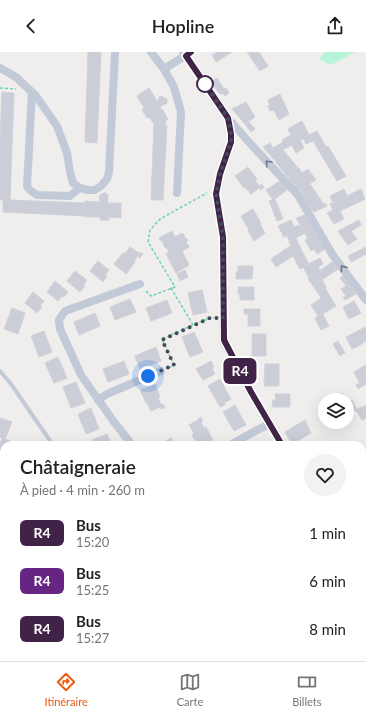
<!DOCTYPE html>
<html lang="fr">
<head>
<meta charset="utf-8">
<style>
  :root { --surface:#fff; --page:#f2f2f2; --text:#202124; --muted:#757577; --line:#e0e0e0; --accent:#ea580c }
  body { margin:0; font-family:Lato,sans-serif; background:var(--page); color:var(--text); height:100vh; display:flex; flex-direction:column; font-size:15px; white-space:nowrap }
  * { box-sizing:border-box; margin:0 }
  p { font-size:13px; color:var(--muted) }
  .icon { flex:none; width:22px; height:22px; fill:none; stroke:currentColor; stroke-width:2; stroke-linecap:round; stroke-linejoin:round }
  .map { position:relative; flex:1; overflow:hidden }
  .side { position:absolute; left:0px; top:389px; width:366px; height:220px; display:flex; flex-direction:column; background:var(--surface); border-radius:12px 12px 0 0; box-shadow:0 4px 16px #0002 }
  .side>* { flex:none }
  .badge { padding:0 8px; border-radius:6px; font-size:14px; line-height:26px }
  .tools { position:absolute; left:318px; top:341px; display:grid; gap:8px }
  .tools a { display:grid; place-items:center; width:36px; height:36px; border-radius:50%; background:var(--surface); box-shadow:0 4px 16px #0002; font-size:20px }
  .you { position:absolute; width:20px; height:20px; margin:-10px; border:3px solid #fff; border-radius:50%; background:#1a73e8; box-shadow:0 0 0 6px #1a73e833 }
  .map>.badge { position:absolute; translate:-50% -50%; box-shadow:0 0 0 2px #fff }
  .round { display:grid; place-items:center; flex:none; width:42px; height:42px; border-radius:21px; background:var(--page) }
  .summary { display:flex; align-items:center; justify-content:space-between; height:68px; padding:0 20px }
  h1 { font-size:19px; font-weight:600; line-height:30px }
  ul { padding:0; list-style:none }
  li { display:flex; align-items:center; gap:12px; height:48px; padding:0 20px }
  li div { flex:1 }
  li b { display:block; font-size:15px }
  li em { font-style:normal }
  li .badge { min-width:44px; font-weight:700; text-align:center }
  header { display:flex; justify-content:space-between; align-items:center; height:52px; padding:0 20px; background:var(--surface); font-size:18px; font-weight:600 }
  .tab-bar { display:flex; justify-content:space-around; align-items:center; height:56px; border-top:1px solid var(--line); background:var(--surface); font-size:11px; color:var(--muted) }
  .tab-bar a { display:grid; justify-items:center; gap:2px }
  .tab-bar .current { color:var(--accent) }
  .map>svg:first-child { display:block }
  .green { fill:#b5f4d8 }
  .building { fill:#cbced6; stroke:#d0d1da }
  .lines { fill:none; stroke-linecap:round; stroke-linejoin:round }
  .path { stroke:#69d6b2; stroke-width:1.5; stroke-dasharray:3 2; stroke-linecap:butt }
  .lane { stroke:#c2c9d7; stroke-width:4 }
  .street { stroke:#c2c9d7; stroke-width:8 }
  .oneway { stroke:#6f7888 }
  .line-casing { stroke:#fff; stroke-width:9 }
  .line { stroke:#402347; stroke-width:6 }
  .walk { stroke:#434c5d; stroke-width:4; stroke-dasharray:0 7.2 }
  .stop-dot { fill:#fff; stroke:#402347; stroke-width:2 }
</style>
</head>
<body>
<header><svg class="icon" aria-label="back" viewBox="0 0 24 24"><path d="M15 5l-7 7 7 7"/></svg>Hopline<svg class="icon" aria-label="share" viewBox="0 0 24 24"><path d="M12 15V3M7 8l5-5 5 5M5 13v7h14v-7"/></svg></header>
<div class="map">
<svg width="366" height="609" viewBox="0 0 366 609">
  <rect width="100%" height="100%" fill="#f0eded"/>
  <path class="green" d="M325 0H355L331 13 319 7Z
    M56 605H115V609H56Z"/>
  <path class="building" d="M88 0H101L97 91 85 90Z
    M217 0H232L216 10 212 3Z
    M247 0H259L268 14 260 19Z
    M217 26 224 37 226 36 229 41 225 44 222 41 220 42 211 30Z
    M149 36 157 49 159 47V45L161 44 167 47V51L161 54 160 56 161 58 162 57 168 67 166 68 165 73H167L163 148H151L154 72 149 65 147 66 142 58 144 56 137 44Z
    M2 40 14 41 10 148 85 151V149L100 150 99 144 105 140 108 143V152H110V151H121V166L109 165V168H100V165H85V164L3 160V148H0V85Z
    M280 42 289 62 279 68 274 58 270 59 268 54 270 53 268 48Z
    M246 50 255 65 245 72 232 57Z
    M302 69 309 83 301 88 296 80 291 83 288 77Z
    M249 70 255 77 251 80 245 72Z
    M317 79 326 95 319 99 313 89 306 92 303 86Z
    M296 80 301 88 271 104 263 95 270 91 273 96 283 90 282 88Z
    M300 88 304 96 296 101 292 93Z
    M328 94 346 124 337 129 319 99Z
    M283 98 298 116 287 124 271 104Z
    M248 115 257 127 255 128 259 134 262 132 264 136 260 138 259 136 251 142 245 135 244 136 235 124Z
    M299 116 302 121 308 117 316 128 299 138 287 124Z
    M280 129 287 138 275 147 283 167 277 169 269 149 273 148 266 138Z
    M310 132 321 148 310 155 300 138Z
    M344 137 347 144 333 151 330 144Z
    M361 137 365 147 357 151 353 141Z
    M353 141 357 151 344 157 339 148Z
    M321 148 324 153 325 151 327 154 314 160 310 155Z
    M339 148 344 157 340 159 338 155 333 158 330 152Z
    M338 155 344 167 334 172 327 161Z
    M253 157 261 171 260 172 265 181 254 189 248 179 249 178 241 164Z
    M305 163 311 172 288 183 282 172 291 168 294 175 299 173 300 174H301L296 166Z
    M359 168 361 173 351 179 357 187 348 193 338 179Z
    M282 172 288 183 284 185 278 174Z
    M311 172 316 183 308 187 305 181 296 186 298 191 291 194 287 183Z
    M172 179 175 185 182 181 185 184 184 185 188 188 186 190 189 195 182 199 189 213 176 221 166 202 169 200 166 195 165 196 162 188 160 189 159 186Z
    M316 183 325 197 317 202 314 197 311 199 305 188Z
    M298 191 301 197 290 203 287 196Z
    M130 195 139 201 140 200 143 202 140 206 138 204 134 209 135 210 126 222 114 212 123 201 125 202Z
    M366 195V202L351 210 348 204Z
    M287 196 290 203 292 202 293 204 276 215 271 207Z
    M301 197 309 212 300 217 292 202Z
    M320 206 323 212 318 215 320 219 309 226 303 215Z
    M98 209 109 218 105 223 107 224 103 230 90 219Z
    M332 210 338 217 313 234 308 227Z
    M238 214H253L252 227H236V220H238Z
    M185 218 188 225 180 229 177 222Z
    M75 219 87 228 83 233 85 234 80 240 67 229Z
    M343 224 356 242 345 248 343 246 346 244 341 237 346 234 340 226Z
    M322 228 326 235 318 241 313 234Z
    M55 229 68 240 64 245 62 244 58 249 47 240Z
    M238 235H254V248H240V242H238Z
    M325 236 328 241 321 246 318 241Z
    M202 238 207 260 193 263 188 241Z
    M33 240 44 249 40 254 42 255 37 261 25 251Z
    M328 241 336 254 324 261 317 249Z
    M130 247 136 260 115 268 110 255Z
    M167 248 172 261 151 269 146 256Z
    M317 249 324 261 318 264 311 253Z
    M354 249 361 261 349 267 343 255Z
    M12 256 25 261 18 282 4 277Z
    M244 257H260V274H248V262H244Z
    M95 261 100 274 79 283 74 270Z
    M323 262 329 274 321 278 315 266Z
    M365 275 366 278V289L360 293 354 281Z
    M44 279 52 300 39 305 31 284Z
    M194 280 203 300 190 305 182 285Z
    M354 281 360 293 352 297 346 285Z
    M252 282H266V304H252Z
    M338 289 345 301 340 304 333 292Z
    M156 295 161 309 140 317 135 304Z
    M58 305 67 326 54 331 45 311Z
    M124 309 129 322 108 330 103 317Z
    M211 309 214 315 212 316 215 322 203 328 196 317Z
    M265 312H279V334H264Z
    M366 313V327L360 331 354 320Z
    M220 327 231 347 224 351 225 353 220 355 208 334Z
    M366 327V332L358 337 356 333Z
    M76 330 85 351 71 356 63 335Z
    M155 332 160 345 158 346 161 353 163 352 165 356 161 357 160 355 151 359 147 351H146L140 338Z
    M342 341 346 348H329L331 347Z
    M275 342H290V355H272L273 348H276Z
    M352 348 357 358 347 363V350L348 351Z
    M235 353 246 373 234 379 223 360Z
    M366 353V366L362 368 356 358Z
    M91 356 99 377 86 382 78 362Z
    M201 365 203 369 201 370 204 376 206 375 213 388 204 393H198L192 383 194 381 189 373 198 368V367Z
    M0 366 12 370 5 387 21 393H4V406L0 404V392L2 386 0 385Z
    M305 368 311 381 292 392 285 380Z
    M107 382 110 389 108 390 110 393H94L92 388Z
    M171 386 175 393H159Z
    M0 451 4 455V465L2 467 0 465Z
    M366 453V466L363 467 362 454Z
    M1 596H4V605H22V609H0Z
    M30 605H48L47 609H29Z"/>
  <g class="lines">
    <path class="path" d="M0 36 16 37
      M171 236 193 273 210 266H214
      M146 239 151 244 175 235 148 190 150 178 160 167 207 141
      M169 316 174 313 162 287 193 273
      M362 542 366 545
      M0 559 4 535"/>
    <path class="lane" d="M0 319 11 332 53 393"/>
    <path class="street" d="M151 0 164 17 191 0
      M183 0 228 66 247 88 298 143 332 202 366 248
      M0 16 16 25 36 44 57 74 67 101 70 120 73 131 80 136 88 138H95L101 134 107 127 109 120 115 0
      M164 17 174 35 181 60 177 141
      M32 40 27 135 31 139 37 143 70 144 80 136
      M228 66 231 82V90L220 122 216 143 223 185V288L251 340 282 393
      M98 348 107 342 161 319
      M132 393 114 370 81 323 60 277 59 268 65 259 140 232
      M230 393 259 377 270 372
      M362 424 366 422
      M0 438 4 442
      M0 478 4 479"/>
  </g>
  <defs><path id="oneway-chevron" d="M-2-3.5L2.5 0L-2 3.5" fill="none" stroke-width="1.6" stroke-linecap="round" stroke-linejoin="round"/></defs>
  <g class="oneway">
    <use href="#oneway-chevron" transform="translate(268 111) rotate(-133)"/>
    <use href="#oneway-chevron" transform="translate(343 216) rotate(-126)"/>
  </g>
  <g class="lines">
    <g class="line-casing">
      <path id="line" d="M191 0 186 4 228 66 231 82V90L220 122 216 142 223 185 224 288 251 340 282 393"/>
    </g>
    <use href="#line" class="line"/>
    <path class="walk" d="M148 324 174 313 162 288 210 266H223V185L216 142 220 122 231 90V82L228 66 203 29 205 32"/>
  </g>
  <circle class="stop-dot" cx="205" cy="32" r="8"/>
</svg>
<div class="tools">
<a><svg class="icon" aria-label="layers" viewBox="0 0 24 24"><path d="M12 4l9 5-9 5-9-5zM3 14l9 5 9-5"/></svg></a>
</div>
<div class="you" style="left:148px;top:324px"></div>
<b class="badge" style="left:240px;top:319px;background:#402347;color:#fff">R4</b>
<section class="side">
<div class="summary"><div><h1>Châtaigneraie</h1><p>À pied · 4 min · 260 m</p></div><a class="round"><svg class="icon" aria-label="heart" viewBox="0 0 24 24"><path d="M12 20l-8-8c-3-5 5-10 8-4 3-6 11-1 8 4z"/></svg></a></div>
<ul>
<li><span class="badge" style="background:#402347;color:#fff">R4</span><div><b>Bus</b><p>15:20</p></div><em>1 min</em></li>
<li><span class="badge" style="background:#662483;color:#fff">R4</span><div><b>Bus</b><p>15:25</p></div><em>6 min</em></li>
<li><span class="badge" style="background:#402347;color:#fff">R4</span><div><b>Bus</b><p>15:27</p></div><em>8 min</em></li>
</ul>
</section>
</div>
<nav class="tab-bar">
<a class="current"><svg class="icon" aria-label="directions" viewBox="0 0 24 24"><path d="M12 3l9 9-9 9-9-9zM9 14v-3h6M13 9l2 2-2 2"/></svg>Itinéraire</a>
<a><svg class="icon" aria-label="map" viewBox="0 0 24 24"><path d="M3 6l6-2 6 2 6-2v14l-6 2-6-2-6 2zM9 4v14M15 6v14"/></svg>Carte</a>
<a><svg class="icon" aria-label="tickets" viewBox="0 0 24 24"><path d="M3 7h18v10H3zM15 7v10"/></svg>Billets</a>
</nav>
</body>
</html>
